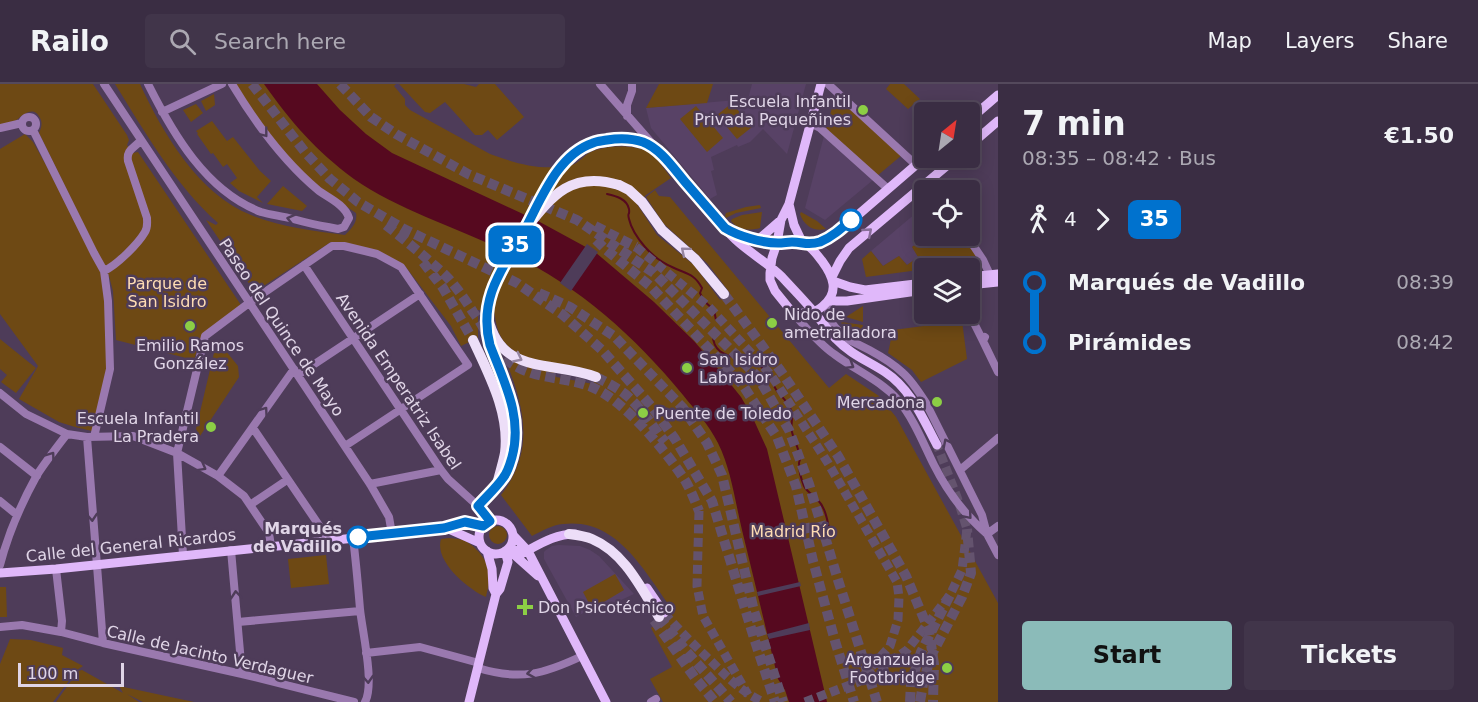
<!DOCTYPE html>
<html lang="en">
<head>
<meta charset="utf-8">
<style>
  :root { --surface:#3a2d43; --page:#41354a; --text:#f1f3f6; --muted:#aba8b2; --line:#54495c; --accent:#8bbbb9 }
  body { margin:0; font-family:"DejaVu Sans",sans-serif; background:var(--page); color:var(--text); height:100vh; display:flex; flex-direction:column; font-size:22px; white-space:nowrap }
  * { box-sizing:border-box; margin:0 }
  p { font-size:20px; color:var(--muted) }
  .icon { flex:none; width:33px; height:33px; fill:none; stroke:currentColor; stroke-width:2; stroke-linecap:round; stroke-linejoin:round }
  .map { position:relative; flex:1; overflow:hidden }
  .details { display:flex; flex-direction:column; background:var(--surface); width:480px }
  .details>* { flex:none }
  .badge { padding:0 12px; border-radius:9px; font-size:21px; line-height:39px }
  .needle { width:39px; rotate:30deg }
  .buttons { position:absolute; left:914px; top:18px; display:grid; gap:12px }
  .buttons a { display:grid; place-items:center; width:66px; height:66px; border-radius:6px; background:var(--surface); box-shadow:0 3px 15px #0003,0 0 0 2px var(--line); font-size:30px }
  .scale { position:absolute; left:18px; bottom:15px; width:106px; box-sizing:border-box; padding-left:6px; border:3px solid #e0d5e7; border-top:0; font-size:16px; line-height:21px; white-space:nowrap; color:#e0d5e7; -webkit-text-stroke:4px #4e3c59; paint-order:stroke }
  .map>.badge { position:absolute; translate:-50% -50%; box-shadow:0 0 0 3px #fff }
  .legs { display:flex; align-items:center; gap:9px; height:66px; padding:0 24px; font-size:20px }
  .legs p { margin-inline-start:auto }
  .headline { display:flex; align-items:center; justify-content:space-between; height:102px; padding:0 24px }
  h1 { font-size:33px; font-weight:800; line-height:45px }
  .action { display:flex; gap:12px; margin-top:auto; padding:12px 24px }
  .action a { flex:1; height:69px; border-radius:6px; background:var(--accent); color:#111; font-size:24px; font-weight:800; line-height:69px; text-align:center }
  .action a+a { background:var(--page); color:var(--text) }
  ul { padding:0 24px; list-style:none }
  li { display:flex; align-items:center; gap:21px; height:60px; font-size:22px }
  li i { display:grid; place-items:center; width:9px; height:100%; margin:0 8px; background:currentColor }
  li i::after { content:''; width:15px; height:15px; margin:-8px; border:4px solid; border-radius:50%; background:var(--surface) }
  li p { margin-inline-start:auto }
  li:first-child i { background:linear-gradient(#0000 50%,currentColor 0) }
  li:last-child i { background:linear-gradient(currentColor 50%,#0000 0) }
  header { display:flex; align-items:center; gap:36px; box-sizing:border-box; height:84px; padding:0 30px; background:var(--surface); border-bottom:2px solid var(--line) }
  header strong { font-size:28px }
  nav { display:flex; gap:33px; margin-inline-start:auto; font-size:21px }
  .search { width:420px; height:54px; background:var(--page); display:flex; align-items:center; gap:15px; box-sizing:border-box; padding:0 21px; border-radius:6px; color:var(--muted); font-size:22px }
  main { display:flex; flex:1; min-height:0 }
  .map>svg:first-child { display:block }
  .built { fill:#584266 }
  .green { fill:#6e4914 }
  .water { fill:#56091f }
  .pier { fill:#4e3c59 }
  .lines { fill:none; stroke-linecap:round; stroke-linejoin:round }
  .stream { stroke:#56091f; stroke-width:2 }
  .major-tunnel { stroke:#64536e; stroke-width:9; stroke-dasharray:9 4.5; stroke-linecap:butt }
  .highway-tunnel { stroke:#64536e; stroke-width:10; stroke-dasharray:10 5; stroke-linecap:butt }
  .minor { stroke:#9a79af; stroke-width:8 }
  .major { stroke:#e0b8fa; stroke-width:9 }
  .highway { stroke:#eddef8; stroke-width:10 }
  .major-bridge { stroke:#e0b8fa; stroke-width:9 }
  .highway-bridge { stroke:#eddef8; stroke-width:10 }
  .oneway { stroke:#4e3c59 }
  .oneway2 { stroke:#886e99 }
  .oneway3 { stroke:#9685a1 }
  .line-1-casing { stroke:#fff; stroke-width:14 }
  .line-1 { stroke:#0072ce; stroke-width:9 }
  .poi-dot { fill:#8cce45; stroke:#4e3c59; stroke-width:2 }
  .stop-1-dot { fill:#fff; stroke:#0072ce; stroke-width:3 }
  .labels { text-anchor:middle; stroke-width:5; stroke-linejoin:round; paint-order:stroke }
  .poi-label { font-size:16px; fill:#e0d5e7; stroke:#4e3c59; text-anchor:end }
  .park-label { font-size:16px; fill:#fedcb3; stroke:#4e3c59 }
  .street-label { font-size:16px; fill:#e0d5e7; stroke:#4e3c59 }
  .stop-label { font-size:16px; font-weight:bold; fill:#e0d5e7; stroke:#4e3c59; text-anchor:end }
</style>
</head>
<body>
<header>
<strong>Railo</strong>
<div class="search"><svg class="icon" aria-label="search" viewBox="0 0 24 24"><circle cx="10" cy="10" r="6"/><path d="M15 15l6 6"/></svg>Search here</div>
<nav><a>Map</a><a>Layers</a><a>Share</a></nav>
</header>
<main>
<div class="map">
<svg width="998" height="618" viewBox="0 0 998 618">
  <rect width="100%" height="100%" fill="#4e3c59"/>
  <path class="built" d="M752 0H806L787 70 763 45 750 58 738 63 737 61 711 73 714 86 711 87 717 111 710 115 651 44 646 24 736 16 745 26Z
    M824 52 873 96 825 136 805 124Z
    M922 124 924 128V152H926L912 163 919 173 907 181 899 172 883 182 871 167Z
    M558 461 580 462 590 466 599 472 634 510 610 521 585 528 576 533 544 475V468L546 466 552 462Z"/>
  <path class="green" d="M0 0H93L127 51 129 56 127 61 133 69 138 68 241 221 202 250 194 276 116 256 113 207 109 192 39 49C41 44 43 40 40 34 33 20 22 32 15 37 10 39 5 40 0 42Z
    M115 0H140C162 48 199 111 251 131 280 143 314 147 345 151 351 145 358 138 356 129 321 106 288 79 263 44 253 30 244 15 235 0H396L394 2 405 15V21L410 26 490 70C512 78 534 85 558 83 562 82 568 83 572 81 579 79 584 71 591 68 605 61 637 60 650 69 658 75 665 86 671 94L646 111 637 120 657 151 694 181 720 216 730 209 707 179 664 140 646 113 655 106 659 112 670 113 829 304 846 290 879 312 896 333 998 519V618H663L650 595 672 583 651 544 674 528C646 490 618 433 563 440 552 441 542 447 532 452L501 411C535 367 525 325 506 277L509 275 554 288 556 293 593 300 600 290C575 285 523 279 507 261 498 252 496 240 494 227L478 226V254L461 262 451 242 405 182 386 171 338 158H331L259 205 252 204 206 136 216 141 218 139C175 101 145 48 115 0Z
    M399 0H464L476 3 479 0H495L524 33 497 56 488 46 482 51H475L445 18 430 29 425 28Z
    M659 0H713L707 19 646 24Z
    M890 0H904L920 15 908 25 886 5Z
    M214 10 215 21 206 27 201 17Z
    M836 10 902 71 877 92 826 45Z
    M732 19 752 43 737 55 717 31Z
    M196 20 203 29 191 38 183 26Z
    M696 22 723 54 707 68 680 35Z
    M212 37 227 57 233 53 260 87 271 97 257 113 263 119 239 107 230 99 237 94 227 80 223 83 213 69 211 70 197 50 198 49 196 47Z
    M25 50 33 58 46 81 103 193 109 279 92 347 75 343 59 338 19 315 38 282 0 230V65Z
    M283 102 307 122 302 127 267 120Z
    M760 121 761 124 736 129 726 134 725 132 726 129 746 123Z
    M762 128 760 144C750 147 738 146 731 137L732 135 742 131Z
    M801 128 817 137 826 145C814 148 804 142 800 130Z
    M926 152H965L978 170 972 179 866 193 862 175 871 167 883 182 899 172 907 181 918 173 912 163Z
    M863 222V238L846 233Z
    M962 237 967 275 921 298 912 286 888 269 893 246Z
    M841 238 863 241 859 256 856 257 845 247Z
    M0 255 36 284 16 309 1 298 7 291 0 285Z
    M217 256 238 282 239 293 200 352 196 345Z
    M489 451a9 9 0 1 1 18 0a9 9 0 1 1-18 0Z
    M449 454C453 454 458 455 463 456 477 462 490 479 490 494 489 501 487 507 486 513 468 505 434 477 441 455Z
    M326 471 329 500 291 504 288 475Z
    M615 490 624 506 592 525 583 508Z
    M0 503H6L7 533H0Z
    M10 555 31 556 63 564 62 571 83 582 77 586 53 618H0V580Z
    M82 586 123 609 119 602 194 618H143L127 610 139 618H56L78 587Z"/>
  <path class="water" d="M264 0H317L340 26 366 50 392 69 538 137 595 168 654 218 694 257 720 287 741 313 752 332 767 365 827 618H789L785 606 778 595C766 545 754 495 742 446 735 417 731 385 718 359 709 341 695 326 683 311 632 249 574 198 501 165 454 143 397 125 354 95 316 67 291 38 264 0Z"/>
  <path class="pier" d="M527 128 540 134 515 175 502 168Z
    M587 160 598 168 571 207 560 199Z
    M800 498 801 502 758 512 757 508Z
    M809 539 810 546 769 555 767 550Z"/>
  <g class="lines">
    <path class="stream" d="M607 110C616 112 627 115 629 125 630 133 627 127 629 135 631 144 639 156 645 163 652 171 663 179 672 183 686 190 694 189 702 204L700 209 704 217 714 226 716 236
      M713 246C710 278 741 270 759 281 769 288 771 298 777 307 782 313 788 318 791 326 794 333 790 341 792 348 794 357 800 366 800 375 800 376 799 378 799 379 799 386 801 395 804 402 807 408 812 410 817 415 825 423 827 434 829 444"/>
    <path class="major-tunnel" d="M636 163 709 223 771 291 828 379 897 498 899 513 898 536 890 562 858 598
      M699 427 697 502 703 532 748 611
      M664 529C679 546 695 562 711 577 727 593 742 608 763 618
      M805 618 858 598 877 587 907 566 950 511 962 486 967 445 957 413 937 361"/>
    <path class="highway-tunnel" d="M252 0 305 68 330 95 358 118 404 145 517 199 563 231 602 266 652 323 675 355 712 417 754 554 775 618
      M340 0 371 33 396 50 468 90 577 136 654 189 758 293 789 346 809 400 838 496 877 618
      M386 141C405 156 424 172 442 188 454 199 464 214 473 228 485 243 492 264 507 276 531 296 562 292 589 302 623 314 667 368 686 398 691 407 695 417 699 427
      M595 142 636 163
      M596 156 604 164 650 202 742 300 777 353 796 402 813 477 835 557 854 618
      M423 178 443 204 473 256
      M539 209 570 223 614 252 683 324 707 359 722 391 754 527 783 618
      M724 210 780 286 838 372 906 492 929 547 934 580 933 618
      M596 293C606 298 616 303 625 310 641 323 652 342 665 358
      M659 533 687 568 731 618
      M654 536 695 594 715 618
      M910 618 911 599 921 568 950 511
      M920 618 923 600 930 574 962 513 971 489 967 445"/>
    <path class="minor" d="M104 0 370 400 389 433 392 450
      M148 0C173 50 206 107 261 128 271 131 282 132 293 135 304 138 316 141 328 143L338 145 344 143 349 134C345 121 329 114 319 107 283 77 256 40 232 0
      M600 0 656 64
      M828 0 916 81
      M162 28 222 0
      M627 32V21L632 7V0
      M22 40a7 7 0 1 1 14 0a7 7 0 1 1-14 0Z
      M810 39 820 44 887 104
      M0 44 22 39
      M33 46 94 169 104 187 108 217 110 285 94 353
      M929 97 937 106
      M967 152 983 176 990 191
      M304 181 441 386 448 395 478 422
      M104 187C117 181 138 160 145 148 148 143 147 139 147 134L128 77C126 65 135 64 141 56
      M969 204 974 239 983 257
      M828 217C827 234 831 241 844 252
      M792 228C805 242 818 259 834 270 855 286 880 296 898 316 914 335 923 359 934 381 947 407 965 431 987 450
      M832 248C854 258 885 272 903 289 912 297 919 308 926 319L982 431 987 450 998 471
      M985 253 983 257 998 288
      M298 291 420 210
      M0 309 26 330 67 350 87 353 133 352 177 369 218 392 244 412 269 449 271 462
      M253 344 329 456
      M87 353 103 559
      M0 363 37 392
      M960 386 998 354
      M218 392 294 285
      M370 400 441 386
      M0 417 17 431
      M250 421 287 396
      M987 450 998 442
      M353 454C356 477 358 501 360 525 362 546 375 600 365 618
      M231 466 242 590
      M183 471 177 369 205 252 249 219 332 162H344L377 170 401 183 468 281 345 362
      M0 481C8 450 21 420 37 391 46 377 57 363 67 350
      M56 485 62 537 61 548
      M238 538 360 527
      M0 543 22 541 61 548 103 559 242 590 354 618
      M366 569 420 563 479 579
      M478 584C520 597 544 590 582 572
      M651 618 656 615"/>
    <path class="major" d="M969 36 998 11
      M617 55C639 56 648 59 664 73 687 101 710 131 736 156 750 169 768 179 782 193 792 204 803 215 813 227 821 236 827 246 836 255 850 270 868 277 885 288 911 305 923 335 937 361
      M969 62 998 37
      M789 120 794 141 803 160
      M732 148C741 154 767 159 777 159 787 159 796 156 805 160 813 164 817 171 822 177 833 192 840 208 823 222 813 231 803 230 792 228L775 207 770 196V189L772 174 777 159 781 136 789 120 821 0
      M758 156 781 136
      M807 161 821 157 837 149 924 74
      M832 193 840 177 849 164 956 74
      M969 193 998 190
      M833 197 850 203 865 206 924 199
      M969 201 998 198
      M490 212C486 229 486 244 490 261 504 297 523 333 512 373 510 380 508 388 503 394 496 404 486 413 478 422L490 437
      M828 217H847L924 206
      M479 453a17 17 0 1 1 34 0a17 17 0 1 1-34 0Z
      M444 443 480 459
      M513 451 528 467 606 618
      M509 464 523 469C540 460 555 450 575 450
      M487 467 492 485 493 504 496 510
      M510 467 538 492
      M0 489 56 485 374 452 444 443 465 438 483 442
      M647 504 664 529
      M469 618 496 510 500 505 508 478 505 467"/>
    <path class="highway" d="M619 101 629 106 642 118 662 146 695 175 724 210
      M487 228C497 293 552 276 596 293
      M473 256C489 291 510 329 505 369 503 380 499 391 497 401
      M569 450C577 451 585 452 592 455 625 469 641 504 659 533"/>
    <path class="major-bridge" d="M490 212C498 188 511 169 524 147 539 119 552 85 578 67 590 58 603 57 617 55"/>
    <path class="highway-bridge" d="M524 147C551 113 570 86 619 101"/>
  </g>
  <defs><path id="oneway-chevron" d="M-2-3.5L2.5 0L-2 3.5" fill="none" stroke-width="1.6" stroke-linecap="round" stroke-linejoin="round" transform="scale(1.5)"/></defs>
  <g class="oneway">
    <use href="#oneway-chevron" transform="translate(264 49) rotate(52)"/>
    <use href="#oneway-chevron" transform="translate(291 135) rotate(-166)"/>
    <use href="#oneway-chevron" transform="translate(850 281) rotate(32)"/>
    <use href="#oneway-chevron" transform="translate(264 327) rotate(-55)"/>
    <use href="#oneway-chevron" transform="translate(947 359) rotate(-117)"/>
    <use href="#oneway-chevron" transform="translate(51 372) rotate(-54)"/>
    <use href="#oneway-chevron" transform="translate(202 383) rotate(29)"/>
    <use href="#oneway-chevron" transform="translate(968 431) rotate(50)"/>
    <use href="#oneway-chevron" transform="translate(92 433) rotate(86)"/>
    <use href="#oneway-chevron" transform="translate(236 511) rotate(-95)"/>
    <use href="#oneway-chevron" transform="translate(531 589) rotate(171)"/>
    <use href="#oneway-chevron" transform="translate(368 595) rotate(87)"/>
  </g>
  <use class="oneway2" href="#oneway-chevron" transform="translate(868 148) rotate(-41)"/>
  <g class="oneway3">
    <use href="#oneway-chevron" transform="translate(685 167) rotate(-140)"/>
    <use href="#oneway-chevron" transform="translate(518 274) rotate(27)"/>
  </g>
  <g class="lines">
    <g class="line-1-casing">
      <path id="line-1" d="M358 453 444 444 465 438 483 442 490 437 478 422C486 413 496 404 503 394 508 388 510 380 512 373 523 333 504 298 490 261 478 215 502 185 524 147 541 116 557 71 593 59 597 57 602 57 607 56 619 54 631 54 643 58 661 65 674 85 686 99 699 114 712 129 725 144 738 152 762 159 778 159 783 159 788 158 792 158 804 158 807 162 820 158 832 153 841 145 851 136"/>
    </g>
    <use href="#line-1" class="line-1"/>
  </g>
  <g class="poi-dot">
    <circle cx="863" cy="26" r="6"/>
    <circle cx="772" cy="239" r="6"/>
    <circle cx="190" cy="242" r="6"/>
    <circle cx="687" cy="284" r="6"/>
    <circle cx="937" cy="318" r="6"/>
    <circle cx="643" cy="329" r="6"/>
    <circle cx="211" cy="343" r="6"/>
    <path d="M522 514h6v6h6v6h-6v6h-6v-6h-6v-6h6z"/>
    <circle cx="947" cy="584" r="6"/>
  </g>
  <g class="stop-1-dot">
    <circle cx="851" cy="136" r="10"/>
    <circle cx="358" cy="453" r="10"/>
  </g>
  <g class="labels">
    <g class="poi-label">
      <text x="851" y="23">Escuela Infantil<tspan x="851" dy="18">Privada Pequeñines</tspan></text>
      <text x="784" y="236" text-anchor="start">Nido de<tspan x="784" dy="18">ametralladora</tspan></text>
      <text x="190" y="267" text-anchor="middle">Emilio Ramos<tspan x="190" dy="18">González</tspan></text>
      <text x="699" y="281" text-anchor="start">San Isidro<tspan x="699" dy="18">Labrador</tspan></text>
      <text x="925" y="324">Mercadona</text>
      <text x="655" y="335" text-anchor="start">Puente de Toledo</text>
      <text x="199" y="340">Escuela Infantil<tspan x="199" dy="18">La Pradera</tspan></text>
      <text x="538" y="529" text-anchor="start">Don Psicotécnico</text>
      <text x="935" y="581">Arganzuela<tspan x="935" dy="18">Footbridge</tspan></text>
    </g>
    <g class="park-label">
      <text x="167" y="205">Parque de<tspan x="167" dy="18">San Isidro</tspan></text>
      <text x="793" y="453">Madrid Río</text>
    </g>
    <g class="street-label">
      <text transform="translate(282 243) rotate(56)" y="6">Paseo del Quince de Mayo</text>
      <text transform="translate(399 297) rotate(56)" y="6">Avenida Emperatriz Isabel</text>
      <text transform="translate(131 461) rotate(-6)" y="6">Calle del General Ricardos</text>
      <text transform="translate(210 570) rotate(13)" y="6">Calle de Jacinto Verdaguer</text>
    </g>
    <g class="stop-label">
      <text x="342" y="450">Marqués<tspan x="342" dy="18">de Vadillo</tspan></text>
    </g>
  </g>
</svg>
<div class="buttons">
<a><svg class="needle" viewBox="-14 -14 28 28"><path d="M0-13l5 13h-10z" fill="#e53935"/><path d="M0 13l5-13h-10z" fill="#aba8b2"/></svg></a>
<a><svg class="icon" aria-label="locate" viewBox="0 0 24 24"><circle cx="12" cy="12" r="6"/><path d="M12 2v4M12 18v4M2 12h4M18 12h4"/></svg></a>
<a><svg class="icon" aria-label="layers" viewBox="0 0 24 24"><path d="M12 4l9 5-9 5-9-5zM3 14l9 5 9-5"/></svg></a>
</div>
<div class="scale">100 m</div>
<b class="badge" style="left:515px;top:161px;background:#0072ce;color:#fff">35</b>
</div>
<section class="details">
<div class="headline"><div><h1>7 min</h1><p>08:35 – 08:42 · Bus</p></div><b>€1.50</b></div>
<div class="legs"><svg class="icon" aria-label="walk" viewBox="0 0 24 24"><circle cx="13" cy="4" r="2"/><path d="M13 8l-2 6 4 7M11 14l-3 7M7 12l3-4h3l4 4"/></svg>4<svg class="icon" aria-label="forward" viewBox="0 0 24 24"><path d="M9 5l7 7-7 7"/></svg><b class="badge" style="background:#0072ce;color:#fff">35</b></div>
<ul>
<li><i style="color:#0072ce"></i><b>Marqués de Vadillo</b><p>08:39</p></li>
<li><i style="color:#0072ce"></i><b>Pirámides</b><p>08:42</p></li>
</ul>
<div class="action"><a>Start</a><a>Tickets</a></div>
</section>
</main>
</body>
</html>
